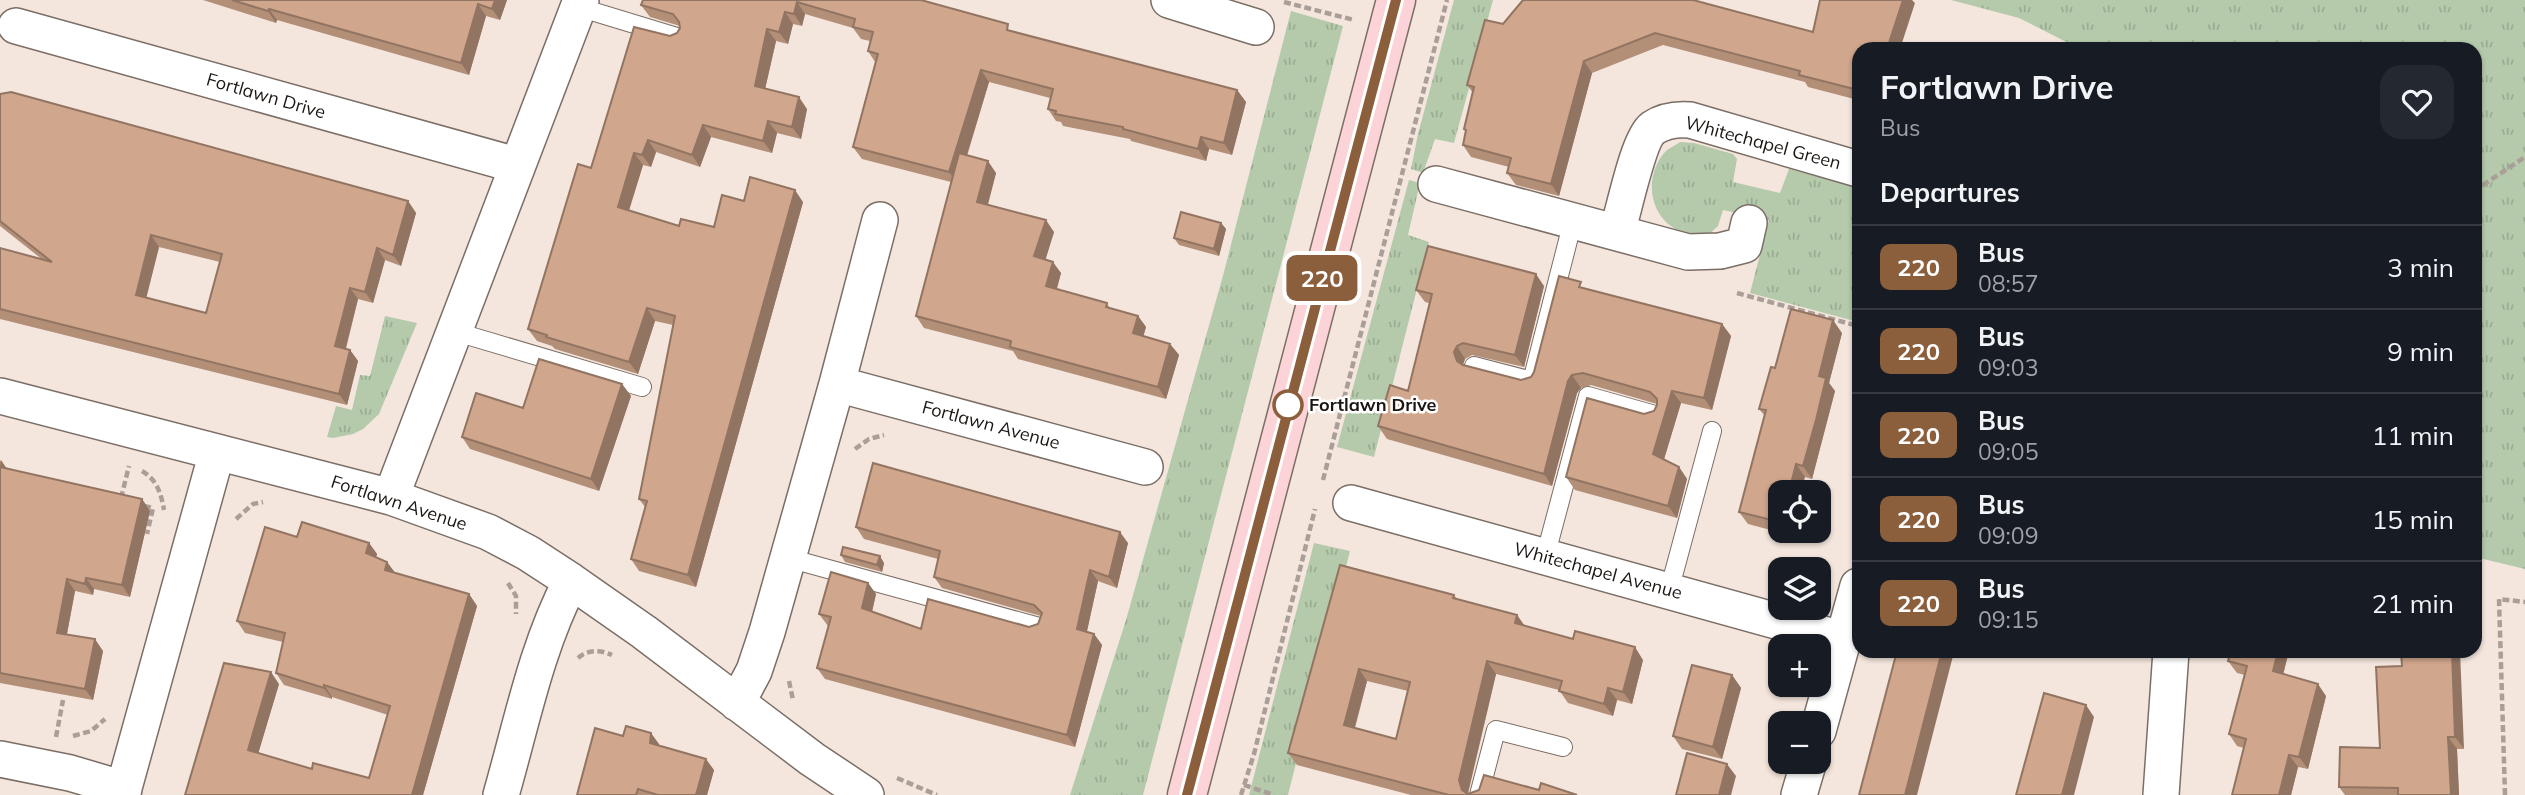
<!DOCTYPE html>
<html lang="en">
<head>
<meta charset="utf-8">
<style>
  :root { --surface:#171b24; --page:#242831; --text:#f1f3f6; --muted:#9ea1a6; --line:#363941 }
  body { margin:0; font-family:Mulish,sans-serif; background:var(--page); color:var(--text); height:100vh; display:flex; flex-direction:column; font-size:26px; white-space:nowrap }
  * { box-sizing:border-box; margin:0 }
  p { font-size:23px; color:var(--muted) }
  .icon { flex:none; width:38px; height:38px; fill:none; stroke:currentColor; stroke-width:2; stroke-linecap:round; stroke-linejoin:round }
  .map { position:relative; flex:1; overflow:hidden }
  .drawer { position:absolute; left:1852px; top:42px; width:630px; height:616px; display:flex; flex-direction:column; background:var(--surface); border-radius:21px; box-shadow:0 2px 5px #0004 }
  .drawer>* { flex:none }
  .badge { padding:0 14px; border-radius:10px; font-size:24px; line-height:46px }
  .fabs { position:absolute; left:1768px; top:480px; display:grid; gap:14px }
  .fabs a { display:grid; place-items:center; width:63px; height:63px; border-radius:14px; background:var(--surface); box-shadow:0 2px 5px #0004; font-size:35px }
  .map>.badge { position:absolute; translate:-50% -50%; box-shadow:0 0 0 4px #fff }
  h2 { padding:0 28px; font-size:26px; line-height:63px }
  .round { display:grid; place-items:center; flex:none; width:74px; height:74px; border-radius:21px; background:var(--page) }
  .headline { display:flex; align-items:center; justify-content:space-between; height:119px; padding:0 28px }
  h1 { font-size:33px; font-weight:700; line-height:52px }
  ul { padding:0; list-style:none }
  li { display:flex; align-items:center; gap:21px; height:84px; padding:0 28px; border-top:2px solid var(--line) }
  li div { flex:1 }
  li b { display:block; font-size:26px }
  li em { font-style:normal }
  li .badge { min-width:77px; font-weight:700; text-align:center }
  .map>svg:first-child { display:block }
  .grass { fill:url(#grass-tufts) }
  .lines { fill:none; stroke-linecap:round; stroke-linejoin:round }
  .lane-casing { stroke:#7b6e66; stroke-width:20 }
  .street-casing { stroke:#7b6e66; stroke-width:38 }
  .secondary-casing { stroke:#7b6e66; stroke-width:41 }
  .path { stroke:#aa9f98; stroke-width:4.5; stroke-dasharray:7 3.5; stroke-linecap:butt }
  .lane { stroke:#fff; stroke-width:18 }
  .street { stroke:#fff; stroke-width:35 }
  .secondary { stroke:#fcd4d8; stroke-width:38 }
  .wall { fill:#b38f78; fill-rule:evenodd }
  .shaded-wall { fill:#927462 }
  .building { fill:#d0a68c; stroke:#927462; stroke-width:2; fill-rule:evenodd }
  .line-casing { stroke:#fff; stroke-width:16 }
  .line { stroke:#8b5e3c; stroke-width:10 }
  .stop-dot { fill:#fff; stroke:#8b5e3c; stroke-width:3.5 }
  .labels { text-anchor:middle; stroke-width:5; stroke-linejoin:round; paint-order:stroke }
  .street-label { font-size:18px; fill:#1b1613; stroke:#fff }
  .stop-label { font-size:18px; font-weight:bold; fill:#1b1613; stroke:#fff; text-anchor:start }
</style>
</head>
<body>
<div class="map">
<svg width="2525" height="795" viewBox="0 0 2525 795">
  <defs>
    <pattern id="grass-tufts" width="24" height="20" patternUnits="userSpaceOnUse" patternTransform="scale(1.75)"><rect width="24" height="20" fill="#b4caab"/><path d="M3 7l-1-3M5 7V3M7 7l1-3M15 17l-1-3M17 17v-4M19 17l1-3" fill="none" stroke="#9aad92"/></pattern>
  </defs>
  <rect width="100%" height="100%" fill="#f4e6dd"/>
  <path class="grass" d="M1454 0H1493L1454 143 1435 139 1423 173 1411 169 1418 134Z
    M1951 0H2525V569L2475 557 2474 49H2080L2019 18Z
    M1291 11 1343 26 1143 795H1070L1126 620 1224 272Z
    M1680 142 1694 143 1733 154 1737 159 1733 182 1780 193 1789 169 1858 187V322L1750 293 1769 220 1723 210 1718 226 1709 234C1702 234 1693 235 1686 233 1650 224 1641 177 1666 151 1669 148 1676 145 1680 142Z
    M1409 180 1420 183 1408 235 1429 242 1374 457 1337 447Z
    M385 316 417 323 379 414 363 429 353 434 333 438 327 437 336 406 352 410 360 375 370 376Z
    M1314 543 1350 551 1288 795H1249Z"/>
  <g class="lines">
    <g class="lane-casing">
      <path id="lane" d="M578 7 677 37
        M453 331 642 387
        M1474 366 1532 381 1573 221
        M1545 557 1588 396 1655 415
        M788 558 1039 627
        M1669 591 1712 431
        M1479 795 1496 730 1563 747"/>
    </g>
    <g class="street-casing">
      <path id="street" d="M1169 0 1256 27
        M16 26 516 165
        M1436 184 1688 252 1720 251 1744 245 1749 223
        M1617 232C1624 211 1638 139 1653 128 1665 120 1677 119 1690 120L1858 169
        M837 384 1145 467
        M0 396 391 497 488 532 528 553 571 581 644 632 812 759 866 795
        M391 497 581 0
        M1351 503 1845 640
        M737 703 754 671 767 632 837 384 880 220
        M1818 731 1858 586
        M0 759 70 773 124 789
        M122 795 217 452
        M501 795C522 722 536 648 571 581
        M1799 795 1809 761
        M2161 795 2171 651"/>
    </g>
    <g class="secondary-casing">
      <path id="secondary" d="M1187 795 1396 0"/>
    </g>
    <path class="path" d="M1284 2 1354 20
      M2474 191 2525 157
      M1737 293 1858 326
      M855 449 869 439 884 435
      M142 471C157 480 161 493 164 510
      M1323 480 1447 0
      M121 498 129 466
      M144 506 153 508 147 534
      M236 519 253 504 263 502
      M508 583 516 596V614
      M578 658C588 649 601 650 612 655
      M789 681 793 700
      M73 736 91 731 105 719
      M56 737 63 700
      M897 778 937 795
      M1244 785 1274 795
      M1241 795 1254 754 1315 509
      M2505 795 2499 599 2525 602"/>
    <use href="#lane" class="lane"/>
    <use href="#street" class="street"/>
    <use href="#secondary" class="secondary"/>
  </g>
  <path class="wall" d="M203 0H507L500 20 486 16 469 75 277 20 276 23Z
    M921 0 1013 32 1237 90 1246 102 1232 155 1209 149 1206 161 1131 141 1130 139 1063 126 1061 122 1056 121 1048 109 1050 98 989 82 967 156 996 173 988 205 1054 232 1045 259 1061 273 1057 289 1107 303 1110 309 1138 316 1146 327 1143 336 1170 344 1179 355 1166 399 1018 359 1013 351 924 328 916 316 951 182 862 159 853 147 875 62 868 51 870 41 861 39 853 28 805 14 802 26 793 24 788 44 776 41 765 89 807 109 801 139 777 133 772 153 711 137 700 167 656 152 651 167 643 165 629 211 679 226 714 227 744 201 803 202 696 587 639 571 631 559 645 507 639 499 673 325 655 321 638 374 555 349 552 346 537 341 528 329 591 168 670 36 677 33 680 28V26L650 17 641 5Z
    M1915 3 1858 49V100L1808 87 1805 82 1663 45 1592 73 1559 196 1516 185 1507 173 1509 167 1471 157 1463 145 1466 132 1464 129 1473 93 1467 85 1503 24 1813 32Z
    M0 94 408 201 416 213 401 266 385 260 373 303 358 299 346 349 350 350 358 361 347 405 0 319V248L43 260 0 226ZM159 247 220 262 206 313 146 298Z
    M1221 223 1226 229 1219 256 1179 245 1174 238Z
    M1544 286 1524 367 1472 355 1465 359 1463 365 1521 380 1531 377 1585 288 1722 324 1731 336 1712 410 1681 403 1664 459 1679 467 1687 479 1677 518 1575 490 1566 477 1644 414 1654 411 1657 404 1591 385 1581 388 1577 393 1552 486 1387 439 1378 426 1408 391 1429 303 1425 302 1416 290Z
    M1842 333 1829 383 1835 391 1812 479 1805 477 1780 492V530H1791L1790 535 1748 524 1739 512 1765 416 1759 409 1775 368Z
    M622 384 631 396 599 491 470 449 462 437 523 408Z
    M0 460 6 469 142 499 150 511 130 597 94 589 93 595 75 591 67 634 103 651 93 700 0 683Z
    M856 527 1128 543 1117 588 1098 581 1087 631 1094 634 1102 645 1075 747 825 679 817 668 828 626 819 614 868 583 876 594 872 612 921 629 1029 627 1038 624 1041 616 942 588 934 577 938 559 864 539Z
    M297 537 369 543 377 554 376 557 387 562 395 573 469 594 477 606 423 795H185L279 684 258 753 312 769 369 778 388 715 332 697V699L284 685 276 673 283 642 245 633 237 621Z
    M841 555 884 563 882 572 845 562Z
    M1340 565 1454 595 1457 599 1517 615 1524 625 1643 660 1632 704 1617 700 1613 716 1568 703 1559 690 1496 674 1468 794 1539 790 1577 795H1411L1297 765 1288 753ZM1367 681 1408 691 1396 739 1355 728Z
    M2289 651 2283 674 2326 696 2308 769 2298 767 2291 795H2232L2244 748 2237 746 2229 734 2245 675 2237 673 2228 661Z
    M2401 651 2464 749H2457L2459 795H2345L2339 787 2380 748 2402 666Z
    M1732 675 1741 688 1722 759 1682 749 1673 736Z
    M623 736 659 744V746L714 770 707 795H577Z"/>
  <path class="shaded-wall" d="M495 0H507L500 20 492 9Z
    M1903 0H1912L1915 3 1900 49H1887Z
    M797 2 805 14 802 26 794 14Z
    M478 4 486 16 469 75 461 63Z
    M269 9 277 20 276 23 268 11Z
    M785 12 793 24 788 44 779 32Z
    M767 29 776 41 763 98 755 86Z
    M1584 61 1592 73 1559 196 1551 184Z
    M981 70 989 82 958 184 949 172Z
    M1237 90 1246 102 1232 155 1224 143Z
    M799 97 807 109 801 139 792 127Z
    M768 121 777 133 772 153 763 141Z
    M703 125 711 137 700 167 692 155Z
    M1201 137 1209 149 1206 161 1198 149Z
    M648 140 656 152 651 167 642 155Z
    M634 153 643 165 626 219 618 207Z
    M988 161 996 173 985 214 977 202Z
    M795 190 803 202 696 587 688 575Z
    M408 201 416 213 401 266 393 255Z
    M1046 220 1054 232 1043 268 1034 256Z
    M1221 223 1226 229 1219 256 1214 249Z
    M151 235 159 247 144 307 136 295Z
    M377 248 385 260 373 303 365 292Z
    M1053 262 1061 273 1054 298 1046 286Z
    M1536 274 1544 286 1524 367 1515 355Z
    M350 288 358 299 343 358 335 346Z
    M647 308 655 321 638 374 629 362Z
    M1138 316 1146 327 1141 345 1133 333Z
    M1833 320 1842 333 1829 383 1835 391 1812 479 1803 466 1819 376Z
    M1722 324 1731 336 1712 410 1704 398Z
    M1170 344 1179 355 1166 399 1158 387Z
    M1457 346 1465 359 1463 364 1466 374 1457 361 1454 352Z
    M350 350 358 361 347 405 339 394Z
    M1572 375 1581 388 1577 393 1552 486 1544 474 1568 381Z
    M622 384 631 396 599 491 591 479Z
    M1672 391 1681 403 1662 466 1653 454Z
    M1 460 9 472 0 468Z
    M1796 464 1805 477 1801 492H1789Z
    M1679 467 1687 479 1677 518 1668 506Z
    M142 499 150 511 130 597 122 585Z
    M1120 532 1128 543 1117 588 1109 577Z
    M369 543 377 554 374 564 366 553Z
    M880 556 884 563 882 572 877 565Z
    M387 562 396 574 385 570Z
    M1090 570 1098 581 1085 640 1077 629Z
    M86 578 94 589 93 595 85 584Z
    M67 579 75 591 65 644 57 633Z
    M868 583 876 594 870 620 862 608Z
    M469 594 477 606 423 795H412Z
    M1517 615 1526 628 1515 623Z
    M1094 634 1102 645 1075 747 1067 735Z
    M95 639 103 651 93 700 85 689Z
    M1635 647 1643 660 1632 704 1623 692Z
    M1942 651H1949L1953 656 1917 795H1905Z
    M2278 651H2289L2281 683 2273 671Z
    M2452 651H2460L2464 749 2455 737Z
    M1487 661 1496 674 1468 792 1469 795 1462 790 1459 780Z
    M1359 669 1367 681 1352 737 1344 725Z
    M271 672 279 684 256 761 248 750Z
    M1732 675 1741 688 1722 759 1713 747Z
    M2318 684 2326 696 2308 769 2299 757Z
    M324 685 332 697V699L324 688Z
    M1608 688 1617 700 1613 716 1604 704Z
    M2086 705 2094 717 2074 795H2062Z
    M651 733 659 744 658 755 650 743Z
    M2448 737 2457 749 2459 795H2451Z
    M2289 755 2298 767 2291 795H2279Z
    M706 759 714 770 707 795H696Z
    M1727 764 1736 776 1731 795H1719Z"/>
  <path class="building" d="M232 0H495L492 9 478 4 461 63 269 9 268 11Z
    M643 0H921L1008 24 1007 30 1237 90 1224 143 1201 137 1198 149 1123 129V127L1055 114 1056 111 1048 109 1053 89 981 70 949 172 853 147 878 54 868 51 873 32 853 27 855 19 797 2 794 14 785 12 779 32 767 29 755 86 799 97 792 127 768 121 763 141 703 125 692 155 648 140 642 155 634 153 618 207 679 226 681 219 714 227 722 195 744 201 750 177 795 190 688 575 631 559 647 501 639 499 675 316 647 308 629 362 546 337 547 335 528 329 578 164 591 168 634 27 670 36 677 33 680 28 679 22 673 14 641 5Z
    M1523 0H1693L1813 32 1820 0H1903L1887 49H1858V90L1799 75 1800 71 1655 33 1584 61 1551 184 1507 173 1511 158 1463 145 1466 130 1464 129 1474 87 1467 85 1485 20 1503 24Z
    M11 92 408 201 393 255 377 248 365 292 350 288 335 346 350 350 339 394 0 309V248L52 262 0 221V94ZM151 235 222 254 206 313 136 295Z
    M959 153 988 161 977 202 1046 220 1034 256 1053 262 1046 286 1107 303 1106 307 1138 316 1133 333 1170 344 1158 387 1010 347 1011 341 916 316Z
    M1181 212 1221 223 1214 249 1174 238Z
    M1428 246 1536 274 1515 355 1463 343 1457 346 1454 352 1457 361 1463 365 1521 380 1531 377 1534 372 1559 276 1581 282 1579 287 1722 324 1704 398 1672 391 1653 454 1679 467 1668 506 1566 477 1587 398 1644 414 1654 411 1657 405V399L1650 392 1583 373 1572 375 1568 381 1544 474 1378 426 1390 385 1408 391 1432 294 1416 290Z
    M1791 309 1833 320 1819 376 1826 378 1816 420 1803 466 1796 464 1789 492H1780V522L1739 512 1766 410 1759 409 1771 367 1775 368Z
    M539 359 622 384 591 479 462 437 476 393 523 408Z
    M873 463 1120 532 1109 577 1090 570 1077 629 1094 634 1067 735 817 668 831 617 819 614 831 572 868 583 862 608 921 629 928 599 1029 627 1038 624 1042 613 1034 605 934 577 940 551 856 527Z
    M0 467 142 499 122 585 86 578 85 584 67 579 57 633 95 639 85 689 0 673Z
    M302 522 369 543 366 553 387 562 385 570 469 594 412 795H185L224 663 271 672 248 750 312 769 313 763 369 778 390 706 324 685V688L276 673 285 633 237 621 265 527 297 537Z
    M843 547 880 556 877 565 841 555Z
    M1340 565 1454 595 1453 598 1517 615 1515 623 1573 639 1575 631 1635 647 1623 692 1608 688 1604 704 1559 691 1562 681 1487 661 1459 780 1462 790 1468 794 1479 790 1484 775 1539 790 1541 783 1577 795H1449L1288 753ZM1359 669 1410 682 1396 739 1344 725Z
    M1897 651H1942L1905 795H1859Z
    M2231 651H2278L2273 671 2318 684 2299 757 2289 755 2279 795H2232L2246 739 2229 734 2247 666 2228 661Z
    M2401 651H2452L2455 737H2448L2451 795H2398V788L2339 787 2340 747 2380 748 2376 667 2402 666Z
    M1692 665 1732 675 1713 747 1673 736Z
    M2044 693 2086 705 2062 795H2016Z
    M626 726 651 733 650 743 706 759 696 795H658L638 789 636 795H577L595 728 623 736Z
    M1687 753 1727 764 1719 795H1676Z"/>
  <g class="lines">
    <g class="line-casing">
      <path id="line" d="M1187 795 1396 0"/>
    </g>
    <use href="#line" class="line"/>
  </g>
  <circle class="stop-dot" cx="1288" cy="405" r="14"/>
  <g class="labels">
    <g class="street-label">
      <text transform="translate(266 96) rotate(16)" y="6">Fortlawn Drive</text>
      <text transform="translate(1763 143) rotate(15)" y="6">Whitechapel Green</text>
      <text transform="translate(991 425) rotate(15)" y="6">Fortlawn Avenue</text>
      <text transform="translate(399 503) rotate(18)" y="6">Fortlawn Avenue</text>
      <text transform="translate(1598 571) rotate(15)" y="6">Whitechapel Avenue</text>
    </g>
    <g class="stop-label">
      <text x="1309" y="411">Fortlawn Drive</text>
    </g>
  </g>
</svg>
<div class="fabs">
<a><svg class="icon" aria-label="locate" viewBox="0 0 24 24"><circle cx="12" cy="12" r="6"/><path d="M12 2v4M12 18v4M2 12h4M18 12h4"/></svg></a>
<a><svg class="icon" aria-label="layers" viewBox="0 0 24 24"><path d="M12 4l9 5-9 5-9-5zM3 14l9 5 9-5"/></svg></a>
<a>+</a>
<a>−</a>
</div>
<b class="badge" style="left:1322px;top:278px;background:#8b5e3c;color:#fff">220</b>
<section class="drawer">
<div class="headline"><div><h1>Fortlawn Drive</h1><p>Bus</p></div><a class="round"><svg class="icon" aria-label="heart" viewBox="0 0 24 24"><path d="M12 20l-8-8c-3-5 5-10 8-4 3-6 11-1 8 4z"/></svg></a></div>
<h2>Departures</h2>
<ul>
<li><span class="badge" style="background:#8b5e3c;color:#fff">220</span><div><b>Bus</b><p>08:57</p></div><em>3 min</em></li>
<li><span class="badge" style="background:#8b5e3c;color:#fff">220</span><div><b>Bus</b><p>09:03</p></div><em>9 min</em></li>
<li><span class="badge" style="background:#8b5e3c;color:#fff">220</span><div><b>Bus</b><p>09:05</p></div><em>11 min</em></li>
<li><span class="badge" style="background:#8b5e3c;color:#fff">220</span><div><b>Bus</b><p>09:09</p></div><em>15 min</em></li>
<li><span class="badge" style="background:#8b5e3c;color:#fff">220</span><div><b>Bus</b><p>09:15</p></div><em>21 min</em></li>
</ul>
</section>
</div>
</body>
</html>
